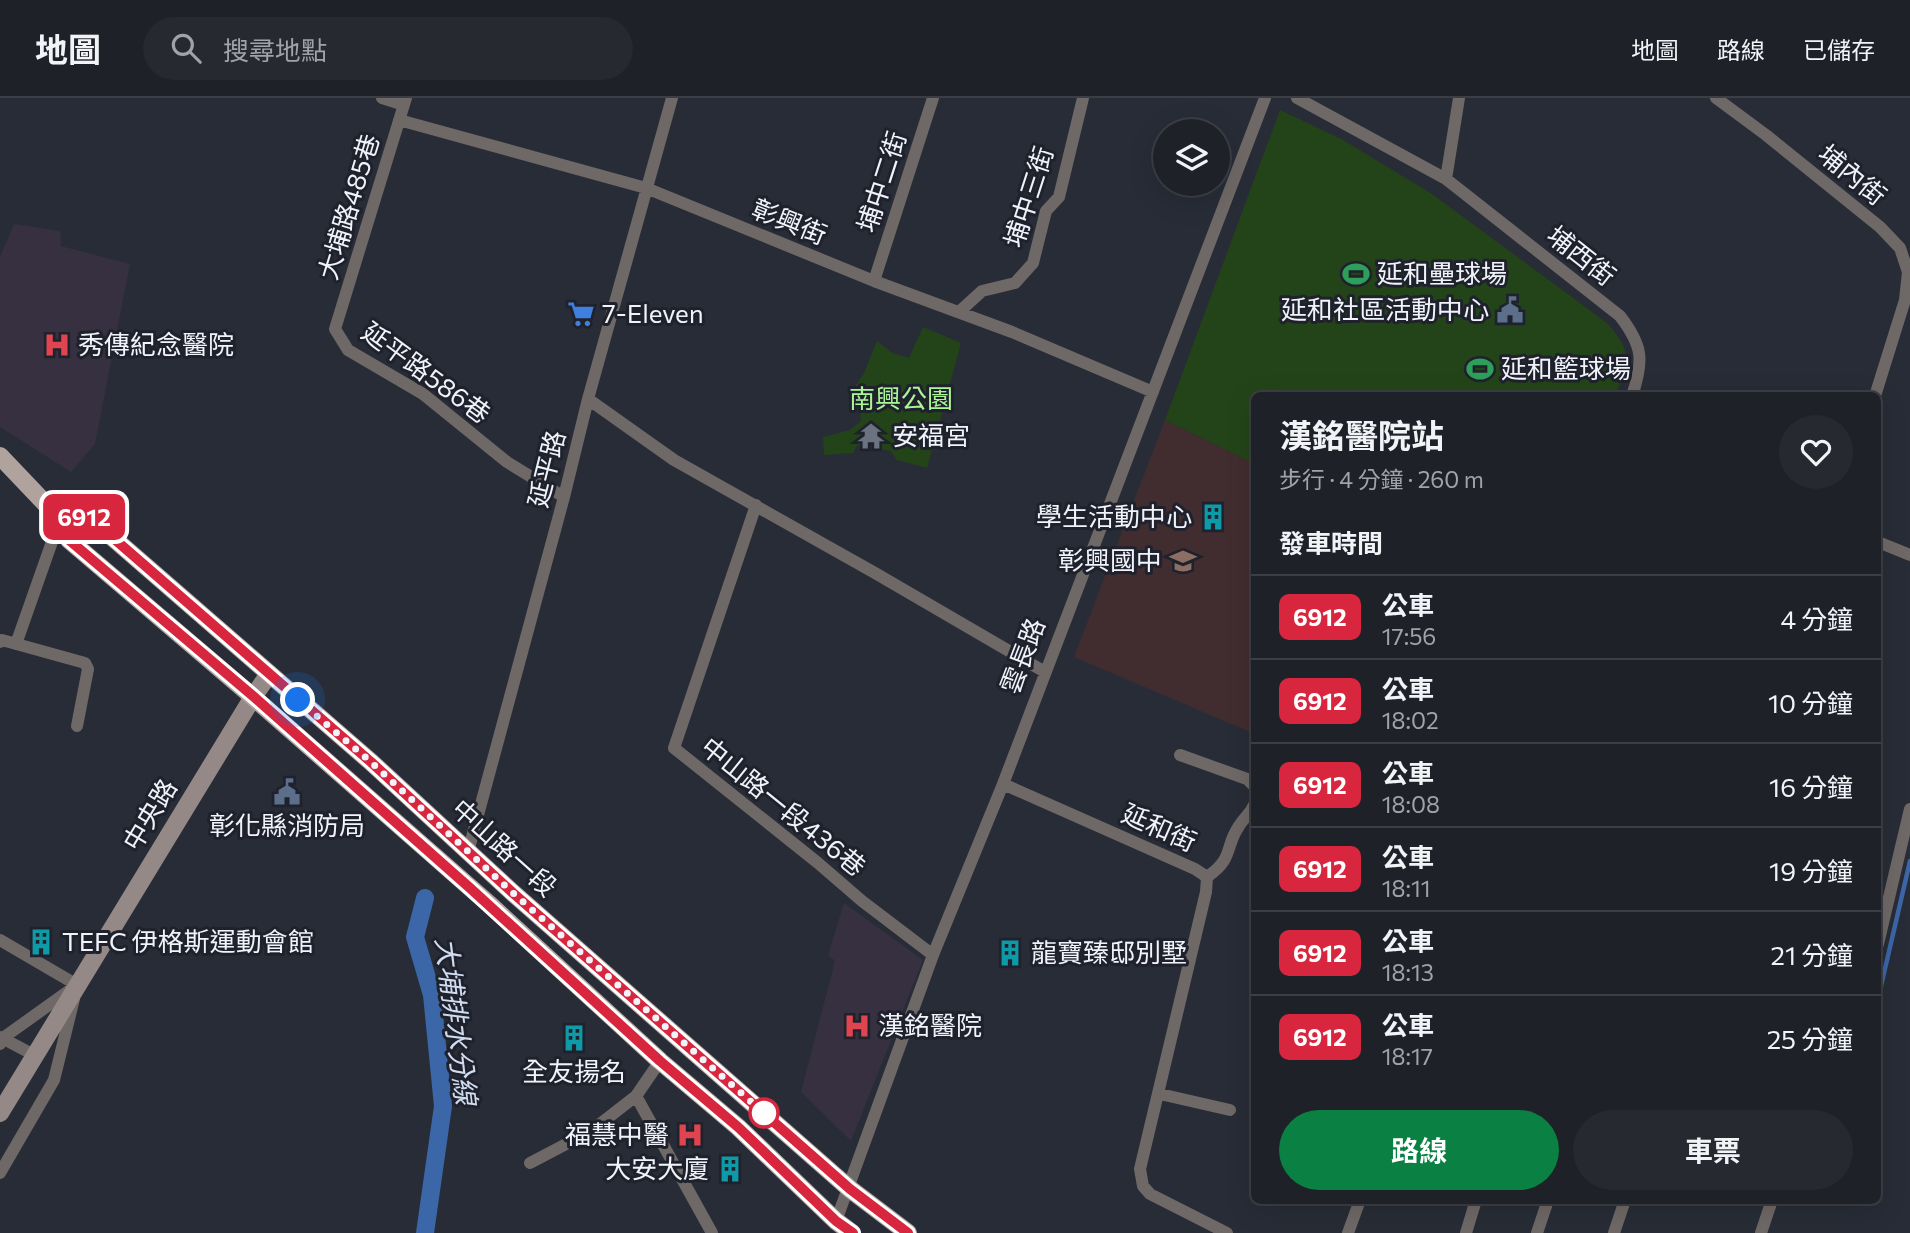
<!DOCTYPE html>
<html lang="zh-TW">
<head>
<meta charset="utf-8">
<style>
  :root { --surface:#1e2128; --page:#262930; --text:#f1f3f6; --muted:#a1a3a8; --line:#3c3e45; --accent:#0b8043 }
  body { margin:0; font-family:Commissioner,"Noto Sans TC",sans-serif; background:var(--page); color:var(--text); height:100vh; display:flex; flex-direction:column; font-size:26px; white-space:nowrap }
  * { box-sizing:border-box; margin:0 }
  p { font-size:23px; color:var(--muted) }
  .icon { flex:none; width:38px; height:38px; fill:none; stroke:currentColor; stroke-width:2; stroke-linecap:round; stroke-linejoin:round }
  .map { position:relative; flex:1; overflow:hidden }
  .details { position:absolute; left:1251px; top:294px; width:630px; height:812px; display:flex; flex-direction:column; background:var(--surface); border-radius:10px; box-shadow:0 7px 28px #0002,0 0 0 2px var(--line) }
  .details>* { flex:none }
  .badge { padding:0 14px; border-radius:10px; font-size:24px; line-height:46px }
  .buttons { position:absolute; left:1153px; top:21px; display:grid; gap:14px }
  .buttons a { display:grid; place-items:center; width:77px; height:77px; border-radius:50%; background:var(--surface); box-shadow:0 7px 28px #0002,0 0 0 2px var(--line); font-size:35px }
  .you { position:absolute; width:35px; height:35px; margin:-18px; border:5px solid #fff; border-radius:50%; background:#1a73e8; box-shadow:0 0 0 10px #1a73e833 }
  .map>.badge { position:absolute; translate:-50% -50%; box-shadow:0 0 0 4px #fff }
  h2 { padding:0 28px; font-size:26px; line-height:63px }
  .round { display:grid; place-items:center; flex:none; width:74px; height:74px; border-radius:37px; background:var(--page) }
  .headline { display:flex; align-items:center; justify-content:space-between; height:119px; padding:0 28px }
  h1 { font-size:33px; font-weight:700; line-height:52px }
  .cta { display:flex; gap:14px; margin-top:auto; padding:14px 28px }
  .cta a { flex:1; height:80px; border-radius:42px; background:var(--accent); color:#fff; font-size:28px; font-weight:700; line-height:80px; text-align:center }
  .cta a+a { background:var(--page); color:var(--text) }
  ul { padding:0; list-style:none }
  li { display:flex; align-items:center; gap:21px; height:84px; padding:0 28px; border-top:2px solid var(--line) }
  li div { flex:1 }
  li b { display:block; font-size:26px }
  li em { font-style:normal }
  li .badge { min-width:77px; font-weight:700; text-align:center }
  header { display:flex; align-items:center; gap:42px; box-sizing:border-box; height:98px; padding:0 35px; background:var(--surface); border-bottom:2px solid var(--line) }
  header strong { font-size:33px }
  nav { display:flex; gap:38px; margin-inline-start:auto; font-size:24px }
  .search { width:490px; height:63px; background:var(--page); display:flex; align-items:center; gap:18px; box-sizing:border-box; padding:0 24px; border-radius:38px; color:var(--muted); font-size:26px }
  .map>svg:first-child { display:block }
  .education { fill:#412d30 }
  .medical { fill:#363041 }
  .green { fill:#234419 }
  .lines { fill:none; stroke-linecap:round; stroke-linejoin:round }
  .stream { stroke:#3b66a8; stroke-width:4.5 }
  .canal { stroke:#3b66a8; stroke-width:18 }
  .street { stroke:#6e6866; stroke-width:12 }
  .secondary { stroke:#948986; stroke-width:18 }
  .primary { stroke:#b0a39e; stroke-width:18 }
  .line-casing { stroke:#fff; stroke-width:16 }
  .line { stroke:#d7263d; stroke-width:10 }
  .walk { stroke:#f0f3fa; stroke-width:7; stroke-dasharray:0 12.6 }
  .stop-dot { fill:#fff; stroke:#d7263d; stroke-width:3.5 }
  .labels { text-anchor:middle; stroke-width:6; stroke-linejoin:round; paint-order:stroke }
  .street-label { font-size:26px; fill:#f0f3fa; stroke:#1f222c }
  .poi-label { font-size:26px; fill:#f0f3fa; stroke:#1f222c; text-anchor:start }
  .park-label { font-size:26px; fill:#aaf596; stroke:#1f222c }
  .water-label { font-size:28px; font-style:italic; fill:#d0dcef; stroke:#1f222c }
</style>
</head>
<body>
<header>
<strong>地圖</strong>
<div class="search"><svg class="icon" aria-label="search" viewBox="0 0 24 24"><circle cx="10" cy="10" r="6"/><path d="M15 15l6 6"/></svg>搜尋地點</div>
<nav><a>地圖</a><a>路線</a><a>已儲存</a></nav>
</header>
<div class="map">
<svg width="1910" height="1135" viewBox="0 0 1910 1135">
  <rect width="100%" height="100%" fill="#282c36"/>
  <path class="education" d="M1165 322 1255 366V636L1074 559Z"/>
  <path class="medical" d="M14 126 60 133 61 148 130 166 95 346 71 374 0 329V159Z
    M844 805 923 862 851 1043 801 994 835 863 828 857Z"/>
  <path class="green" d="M1280 12 1343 42 1432 96 1607 225C1634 255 1628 262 1616 297L1255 298V366L1165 322Z
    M923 229 961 245 927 370 897 362 891 353 857 347 853 355 824 357 823 339 850 332 861 323 860 310 853 292 864 275 877 243 892 255 909 260Z"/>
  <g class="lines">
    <path class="stream" d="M1878 901 1910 763"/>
    <path class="canal" d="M425 800 415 839 432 897 443 1008 425 1135"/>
    <path class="street" d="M382 0 404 7
      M406 0 335 231 348 252 423 296 507 364 564 399
      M1297 0 1446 81 1620 218C1643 248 1644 262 1632 298
      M1716 0 1766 37 1880 129 1900 150 1908 174 1905 202 1875 298
      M399 22 646 90 874 183 1012 234 1153 294
      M1446 81 1459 0
      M874 183 933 0
      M959 214 982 193 1015 185 1033 165 1046 113 1059 99 1083 0
      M588 301 674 362 875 475 1045 574
      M756 407 674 650 818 765 862 803 933 857
      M1878 444 1910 457
      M0 544 2 542 85 565 88 571 77 628
      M16 546 60 421
      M1180 657 1247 681 1255 689
      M1003 686 1195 771 1207 779 1206 794 1140 1071 1143 1088 1150 1096 1227 1135
      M468 754 564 399 588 301 672 0
      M1207 779C1235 759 1224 750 1239 728 1245 718 1250 717 1255 705
      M0 842 77 887
      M1878 846 1910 711
      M0 939 34 957
      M0 946 3 940 74 889
      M1160 996 1230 1012
      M636 998 712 1135
      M530 1065 591 1033 636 998 660 963
      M0 1075 54 982 74 901
      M836 1123 933 857 1003 686 1265 0
      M1348 1135 1360 1102
      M1466 1135 1476 1102
      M1537 1135 1548 1102
      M1614 1135 1625 1102
      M1761 1135 1772 1102"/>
    <path class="secondary" d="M0 1015 253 599 269 576"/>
    <path class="primary" d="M0 358 60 421 69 442 253 599 489 806 660 963 738 1029 836 1123 852 1135
      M60 421 89 419 371 664 513 795 850 1091 908 1135"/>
  </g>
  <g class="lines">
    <g class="line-casing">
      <path id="line" d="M853 1135 836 1123 738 1029 660 963 470 790 253 598 69 442 60 421 89 419 371 664 513 795 850 1091 908 1135"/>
    </g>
    <use href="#line" class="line"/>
    <path class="walk" d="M298 602 371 664 513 795 764 1015"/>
  </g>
  <defs>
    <g id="stadium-bare" transform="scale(2.1)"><path d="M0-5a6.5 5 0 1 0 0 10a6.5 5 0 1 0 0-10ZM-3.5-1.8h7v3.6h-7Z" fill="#2e9e5b" stroke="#1f222c" stroke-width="2.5" paint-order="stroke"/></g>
    <g id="civic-bare" transform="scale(2.1)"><path d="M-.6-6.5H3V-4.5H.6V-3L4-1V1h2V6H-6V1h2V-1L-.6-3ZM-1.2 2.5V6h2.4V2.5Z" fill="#5c6f8a" stroke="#1f222c" stroke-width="2.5" paint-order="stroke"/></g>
    <g id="supermarket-bare" transform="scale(2.1)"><path d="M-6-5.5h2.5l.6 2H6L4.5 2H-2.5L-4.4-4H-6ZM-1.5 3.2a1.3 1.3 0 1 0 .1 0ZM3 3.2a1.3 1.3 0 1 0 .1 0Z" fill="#3f7fe0" stroke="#1f222c" stroke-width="2.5" paint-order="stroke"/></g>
    <g id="hospital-bare" transform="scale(2.1)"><path d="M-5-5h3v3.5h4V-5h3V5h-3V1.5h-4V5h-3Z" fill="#e0444e" stroke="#1f222c" stroke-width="2.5" paint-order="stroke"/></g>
    <g id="temple-bare" transform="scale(2.1)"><path d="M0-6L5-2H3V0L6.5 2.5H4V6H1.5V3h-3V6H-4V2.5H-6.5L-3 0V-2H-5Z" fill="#6b7280" stroke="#1f222c" stroke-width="2.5" paint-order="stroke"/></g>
    <g id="building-bare" transform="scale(2.1)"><path d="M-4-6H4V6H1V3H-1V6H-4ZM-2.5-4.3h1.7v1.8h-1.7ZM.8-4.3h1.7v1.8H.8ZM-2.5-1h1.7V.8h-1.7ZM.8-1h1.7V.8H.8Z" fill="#0f9aa8" stroke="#1f222c" stroke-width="2.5" paint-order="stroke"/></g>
    <g id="school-bare" transform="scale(2.1)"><path d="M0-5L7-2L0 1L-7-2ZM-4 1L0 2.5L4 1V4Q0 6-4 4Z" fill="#8d6e63" stroke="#1f222c" stroke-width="2.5" paint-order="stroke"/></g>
  </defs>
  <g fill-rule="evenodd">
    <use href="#stadium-bare" x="1356" y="176"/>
    <use href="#civic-bare" x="1510" y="212"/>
    <use href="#supermarket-bare" x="581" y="216"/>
    <use href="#hospital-bare" x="57" y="247"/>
    <use href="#stadium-bare" x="1480" y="271"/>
    <use href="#temple-bare" x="871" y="338"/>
    <use href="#building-bare" x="1213" y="419"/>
    <use href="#school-bare" x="1183" y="463"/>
    <use href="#civic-bare" x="287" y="694"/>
    <use href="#building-bare" x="41" y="844"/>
    <use href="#building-bare" x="1010" y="855"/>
    <use href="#hospital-bare" x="857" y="928"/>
    <use href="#building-bare" x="574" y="940"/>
    <use href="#hospital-bare" x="690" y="1037"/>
    <use href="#building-bare" x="730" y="1071"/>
  </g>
  <circle class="stop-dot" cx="764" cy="1015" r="14"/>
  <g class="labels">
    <g class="street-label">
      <text transform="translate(1852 77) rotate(39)" y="9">埔內街</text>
      <text transform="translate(882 84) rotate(-72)" y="9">埔中二街</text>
      <text transform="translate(1029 99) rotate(-72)" y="9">埔中三街</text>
      <text transform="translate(349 109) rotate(-73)" y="9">大埔路485巷</text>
      <text transform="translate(789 124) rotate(22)" y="9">彰興街</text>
      <text transform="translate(1581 158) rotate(38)" y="9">埔西街</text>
      <text transform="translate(426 275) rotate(36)" y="9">延平路586巷</text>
      <text transform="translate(547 371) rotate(-76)" y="9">延平路</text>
      <text transform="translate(1023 558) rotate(-69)" y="9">雲長路</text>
      <text transform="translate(783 709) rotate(39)" y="9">中山路一段436巷</text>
      <text transform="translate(150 717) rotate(-59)" y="9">中央路</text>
      <text transform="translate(1159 730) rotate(24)" y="9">延和街</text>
      <text transform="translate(504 750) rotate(42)" y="9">中山路一段</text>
    </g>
    <g class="poi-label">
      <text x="1377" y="185">延和壘球場</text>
      <text x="1489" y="221" text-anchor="end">延和社區活動中心</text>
      <text x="602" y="225">7-Eleven</text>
      <text x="78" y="256">秀傳紀念醫院</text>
      <text x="1501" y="280">延和籃球場</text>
      <text x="892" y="347">安福宮</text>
      <text x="1192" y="428" text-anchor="end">學生活動中心</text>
      <text x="1162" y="472" text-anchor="end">彰興國中</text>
      <text x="287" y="737" text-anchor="middle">彰化縣消防局</text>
      <text x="62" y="853">TEFC 伊格斯運動會館</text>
      <text x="1031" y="864">龍寶臻邸別墅</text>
      <text x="878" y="937">漢銘醫院</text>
      <text x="574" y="983" text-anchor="middle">全友揚名</text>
      <text x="669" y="1046" text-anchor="end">福慧中醫</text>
      <text x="709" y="1080" text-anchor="end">大安大廈</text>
    </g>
    <g class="park-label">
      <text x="901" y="310">南興公園</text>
    </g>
    <g class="water-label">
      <text transform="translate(456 923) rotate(83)" y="10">大埔排水分線</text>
    </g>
  </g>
</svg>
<div class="buttons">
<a><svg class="icon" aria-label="layers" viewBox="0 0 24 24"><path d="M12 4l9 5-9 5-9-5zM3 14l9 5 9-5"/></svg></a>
</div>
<div class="you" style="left:298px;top:602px"></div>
<b class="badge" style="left:84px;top:419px;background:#d7263d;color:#fff">6912</b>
<section class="details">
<div class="headline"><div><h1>漢銘醫院站</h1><p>步行 · 4 分鐘 · 260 m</p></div><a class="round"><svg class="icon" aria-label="heart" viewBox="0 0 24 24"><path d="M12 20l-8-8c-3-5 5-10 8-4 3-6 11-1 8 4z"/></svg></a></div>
<h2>發車時間</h2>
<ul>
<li><span class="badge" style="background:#d7263d;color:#fff">6912</span><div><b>公車</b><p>17:56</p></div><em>4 分鐘</em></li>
<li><span class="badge" style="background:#d7263d;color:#fff">6912</span><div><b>公車</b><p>18:02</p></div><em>10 分鐘</em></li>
<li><span class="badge" style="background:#d7263d;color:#fff">6912</span><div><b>公車</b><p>18:08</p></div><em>16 分鐘</em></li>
<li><span class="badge" style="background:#d7263d;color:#fff">6912</span><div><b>公車</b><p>18:11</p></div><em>19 分鐘</em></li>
<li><span class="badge" style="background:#d7263d;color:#fff">6912</span><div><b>公車</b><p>18:13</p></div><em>21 分鐘</em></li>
<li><span class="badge" style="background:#d7263d;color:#fff">6912</span><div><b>公車</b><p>18:17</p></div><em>25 分鐘</em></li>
</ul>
<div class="cta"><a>路線</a><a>車票</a></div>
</section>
</div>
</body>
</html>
